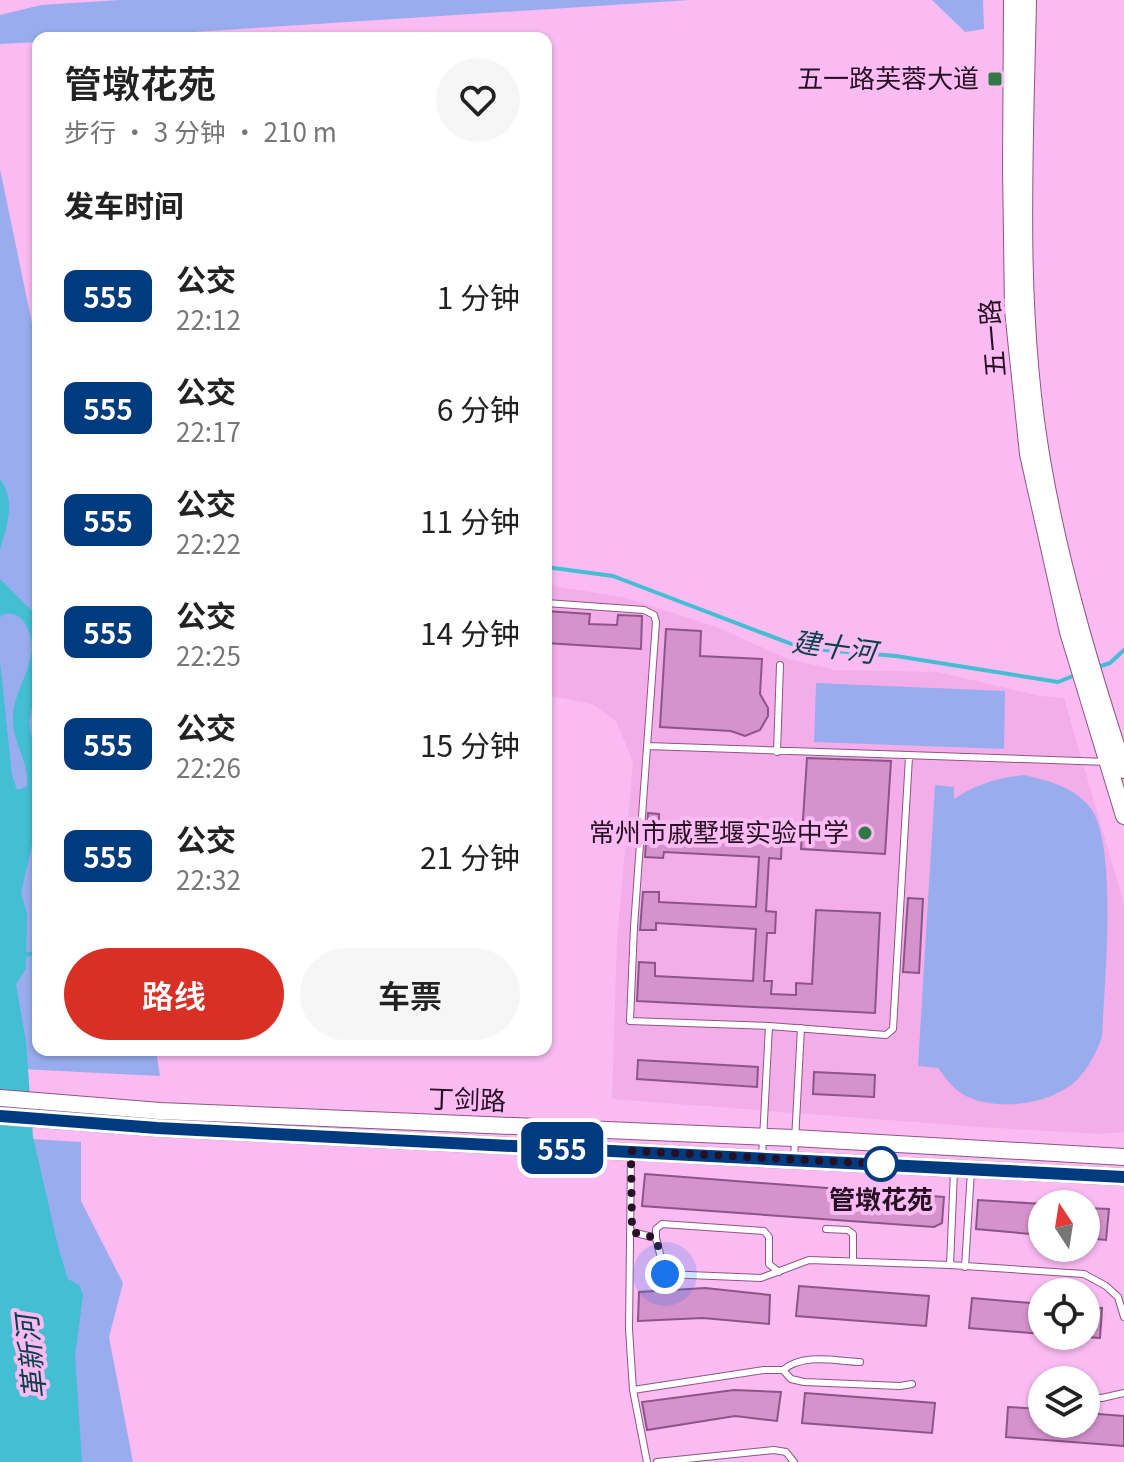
<!DOCTYPE html>
<html lang="zh">
<head>
<meta charset="utf-8">
<style>
  :root { --surface:#fff; --page:#f6f6f6; --text:#222; --muted:#767676; --accent:#d93025 }
  body { margin:0; font-family:Georgia,"Noto Sans SC",serif; background:var(--page); color:var(--text); height:100vh; display:flex; flex-direction:column; font-size:30px; white-space:nowrap }
  * { box-sizing:border-box; margin:0 }
  p { font-size:26px; color:var(--muted) }
  .icon { flex:none; width:44px; height:44px; fill:none; stroke:currentColor; stroke-width:2; stroke-linecap:round; stroke-linejoin:round }
  .map { position:relative; flex:1; overflow:hidden }
  .drawer { position:absolute; left:32px; top:32px; width:520px; height:1024px; display:flex; flex-direction:column; background:var(--surface); border-radius:16px; box-shadow:0 2px 6px #0004 }
  .drawer>* { flex:none }
  .badge { padding:0 16px; border-radius:12px; font-size:28px; line-height:52px }
  .needle { width:52px; rotate:348deg }
  .fabs { position:absolute; left:1028px; top:1190px; display:grid; gap:16px }
  .fabs a { display:grid; place-items:center; width:72px; height:72px; border-radius:50%; background:var(--surface); box-shadow:0 2px 6px #0004; font-size:40px }
  .you { position:absolute; width:40px; height:40px; margin:-20px; border:6px solid #fff; border-radius:50%; background:#1a73e8; box-shadow:0 0 0 12px #1a73e833 }
  .map>.badge { position:absolute; translate:-50% -50%; box-shadow:0 0 0 4px #fff }
  h2 { padding:0 32px; font-size:30px; line-height:72px }
  .round { display:grid; place-items:center; flex:none; width:84px; height:84px; border-radius:42px; background:var(--page) }
  .overview { display:flex; align-items:center; justify-content:space-between; height:136px; padding:0 32px }
  h1 { font-size:38px; font-weight:600; line-height:60px }
  .action { display:flex; gap:16px; margin-top:auto; padding:16px 32px }
  .action a { flex:1; height:92px; border-radius:48px; background:var(--accent); color:#fff; font-size:32px; font-weight:600; line-height:92px; text-align:center }
  .action a+a { background:var(--page); color:var(--text) }
  ul { padding:0; list-style:none }
  li { display:flex; align-items:center; gap:24px; height:112px; padding:0 32px }
  li div { flex:1 }
  li b { display:block; font-size:30px }
  li em { font-style:normal }
  li .badge { min-width:88px; font-weight:700; text-align:center }
  .map>svg:first-child { display:block }
  .built { fill:#f3aeea }
  .green { fill:#99adee }
  .water { fill:#43bed2 }
  .lines { fill:none; stroke-linecap:round; stroke-linejoin:round }
  .stream { stroke:#43bed2; stroke-width:4 }
  .building { fill:#d593ce; stroke:#8d5487; stroke-width:2 }
  .service-casing { stroke:#8d5587; stroke-width:8 }
  .secondary-casing { stroke:#8d5587; stroke-width:18 }
  .service { stroke:#fff; stroke-width:6 }
  .secondary { stroke:#fff; stroke-width:16 }
  .line-casing { stroke:#fff; stroke-width:18 }
  .line { stroke:#003b80; stroke-width:12 }
  .walk { stroke:#271025; stroke-width:8; stroke-dasharray:0 14.4 }
  .poi-dot { fill:#307946; stroke:#fabbf2; stroke-width:3 }
  .stop-dot { fill:#fff; stroke:#003b80; stroke-width:4 }
  .labels { text-anchor:middle; stroke-width:8; stroke-linejoin:round; paint-order:stroke }
  .poi-label { font-size:26px; fill:#271025; stroke:#fabbf2; text-anchor:end }
  .street-label { font-size:26px; fill:#271025; stroke:#fabbf2 }
  .stop-label { font-size:26px; font-weight:bold; fill:#271025; stroke:#fabbf2 }
  .water-label { font-size:28px; font-style:italic; fill:#084149; stroke:#fabbf2 }
</style>
</head>
<body>
<div class="map">
<svg width="1124" height="1462" viewBox="0 0 1124 1462">
  <rect width="100%" height="100%" fill="#fabbf2"/>
  <path class="built" d="M546 585 623 597 717 627 788 659 836 670 938 672 1040 696 1064 698 1124 904V1132L1100 1134 979 1127 612 1099 617 939 633 762 616 721 592 704 546 695Z"/>
  <path class="green" d="M120 0H690L99 38H38V42L0 44V15L41 5Z
    M932 0H983L984 29 965 32Z
    M0 169 38 352V1050H156L160 1076 0 1068Z
    M816 683 1005 691 1004 749 814 742Z
    M1024 775C1049 781 1072 786 1089 806 1119 840 1104 989 1102 1037 1096 1053 1089 1067 1077 1080 1051 1105 995 1112 964 1095 953 1089 945 1077 938 1068L918 1066 935 785 954 787V799C976 784 997 778 1024 775Z
    M15 1138 81 1142V1201L123 1283 109 1337 133 1462H66Z"/>
  <path class="water" d="M0 479C17 502 6 526 0 551Z
    M0 579 32 611 38 622V678L29 722 33 746 38 759V818L21 893 27 913 26 969 16 984 26 1042 33 1137 59 1250 68 1279 79 1285 83 1295 75 1356 82 1462H0V661L12 775 17 790 27 787C30 762 11 741 13 715 15 684 44 656 26 625 19 614 13 612 1 615L0 619Z"/>
  <g class="lines">
    <path class="stream" d="M546 567 613 576 802 648 896 656 1058 682 1078 674
      M1098 667 1110 663 1124 650
      M22 955 38 953"/>
  </g>
  <path class="building" d="M546 611 590 614 589 624 617 625 618 615 642 616 641 649 546 643Z
    M666 629 701 631 700 656 762 659 760 694 768 708V716L760 730 745 736 731 731 660 727Z
    M807 758 891 761 885 854 801 849Z
    M648 813 659 814V827L782 833 781 859 769 858 766 911 776 912 775 933H767L764 981H772L771 994 796 995V983L812 984 816 910 880 913 875 1013 637 1001 639 962 655 963V976L753 981 756 929 656 923V930H640L643 892H659V902L756 907 759 857 664 852 663 858 645 857Z
    M908 898 923 899 919 973 903 972Z
    M638 1060 758 1067 757 1087 637 1079Z
    M814 1072 875 1075 874 1097 813 1094Z
    M645 1174 944 1197 942 1223 934 1227 642 1206Z
    M978 1200 1042 1204V1235L976 1229Z
    M1086 1208 1109 1209 1106 1240 1086 1238Z
    M799 1286 929 1296 926 1326 796 1316Z
    M705 1288 770 1295 769 1324 703 1318 638 1321 639 1292Z
    M972 1298 1042 1304V1334L969 1328Z
    M1086 1307 1102 1308 1100 1338 1086 1337Z
    M734 1390 781 1392 777 1421 735 1416 647 1430 642 1402Z
    M805 1393 935 1403 932 1433 802 1423Z
    M1008 1407 1042 1409V1424H1086V1413L1124 1416V1446L1006 1437Z"/>
  <g class="lines">
    <g class="service-casing">
      <path id="service" d="M546 603 644 610 654 615 656 622 634 927 630 1021 769 1026 886 1035 893 1029 909 757
        M647 746 1108 762
        M777 752 780 665
        M631 1155 629 1329 633 1390 647 1462
        M762 1158 769 1026
        M794 1159 801 1028
        M826 1229 848 1230 853 1234V1261
        M632 1232 656 1238 665 1274 761 1278 809 1260 950 1265 1084 1274 1106 1286 1118 1297 1124 1317
        M656 1238V1229L662 1224 764 1231 769 1237V1264L779 1272
        M950 1265 954 1171
        M965 1267 971 1171
        M783 1370 791 1379 804 1382 900 1386 912 1384
        M633 1390 764 1370H783C804 1353 834 1361 860 1362
        M1086 1397 1102 1398 1124 1393
        M657 1462 774 1450 786 1452 794 1462"/>
    </g>
    <g class="secondary-casing">
      <path id="secondary" d="M1012 0 1011 167 1013 310 1028 454 1068 632 1124 816
        M1028 0C1025 152 1016 309 1042 460 1060 566 1091 668 1124 770
        M0 1098 160 1111 794 1138 1124 1157
        M0 1116 157 1128 1124 1177"/>
    </g>
    <use href="#service" class="service"/>
    <use href="#secondary" class="secondary"/>
  </g>
  <g class="lines">
    <g class="line-casing">
      <path id="line" d="M0 1116 157 1128 1124 1177"/>
    </g>
    <use href="#line" class="line"/>
    <path class="walk" d="M665 1274 656 1238 632 1232 631 1151 881 1164"/>
  </g>
  <g class="poi-dot">
    <rect x="987" y="71" width="16" height="16" rx="4"/>
    <circle cx="865" cy="833" r="8"/>
  </g>
  <circle class="stop-dot" cx="881" cy="1164" r="16"/>
  <g class="labels">
    <g class="poi-label">
      <text x="979" y="88">五一路芙蓉大道</text>
      <text x="849" y="842">常州市戚墅堰实验中学</text>
    </g>
    <g class="street-label">
      <text transform="translate(993 338) rotate(-95)" y="9">五一路</text>
      <text transform="translate(467 1100) rotate(2)" y="9">丁剑路</text>
    </g>
    <g class="stop-label">
      <text x="881" y="1209">管墩花苑</text>
    </g>
    <g class="water-label">
      <text transform="translate(834 647) rotate(8)" y="10">建十河</text>
      <text transform="translate(31 1357) rotate(-96)" y="10">革新河</text>
    </g>
  </g>
</svg>
<div class="fabs">
<a><svg class="needle" viewBox="-14 -14 28 28"><path d="M0-13l5 13h-10z" fill="#e53935"/><path d="M0 13l5-13h-10z" fill="#767676"/></svg></a>
<a><svg class="icon" aria-label="locate" viewBox="0 0 24 24"><circle cx="12" cy="12" r="6"/><path d="M12 2v4M12 18v4M2 12h4M18 12h4"/></svg></a>
<a><svg class="icon" aria-label="layers" viewBox="0 0 24 24"><path d="M12 4l9 5-9 5-9-5zM3 14l9 5 9-5"/></svg></a>
</div>
<div class="you" style="left:665px;top:1274px"></div>
<b class="badge" style="left:562px;top:1148px;background:#003b80;color:#fff">555</b>
<section class="drawer">
<div class="overview"><div><h1>管墩花苑</h1><p>步行 · 3 分钟 · 210 m</p></div><a class="round"><svg class="icon" aria-label="heart" viewBox="0 0 24 24"><path d="M12 20l-8-8c-3-5 5-10 8-4 3-6 11-1 8 4z"/></svg></a></div>
<h2>发车时间</h2>
<ul>
<li><span class="badge" style="background:#003b80;color:#fff">555</span><div><b>公交</b><p>22:12</p></div><em>1 分钟</em></li>
<li><span class="badge" style="background:#003b80;color:#fff">555</span><div><b>公交</b><p>22:17</p></div><em>6 分钟</em></li>
<li><span class="badge" style="background:#003b80;color:#fff">555</span><div><b>公交</b><p>22:22</p></div><em>11 分钟</em></li>
<li><span class="badge" style="background:#003b80;color:#fff">555</span><div><b>公交</b><p>22:25</p></div><em>14 分钟</em></li>
<li><span class="badge" style="background:#003b80;color:#fff">555</span><div><b>公交</b><p>22:26</p></div><em>15 分钟</em></li>
<li><span class="badge" style="background:#003b80;color:#fff">555</span><div><b>公交</b><p>22:32</p></div><em>21 分钟</em></li>
</ul>
<div class="action"><a>路线</a><a>车票</a></div>
</section>
</div>
</body>
</html>
